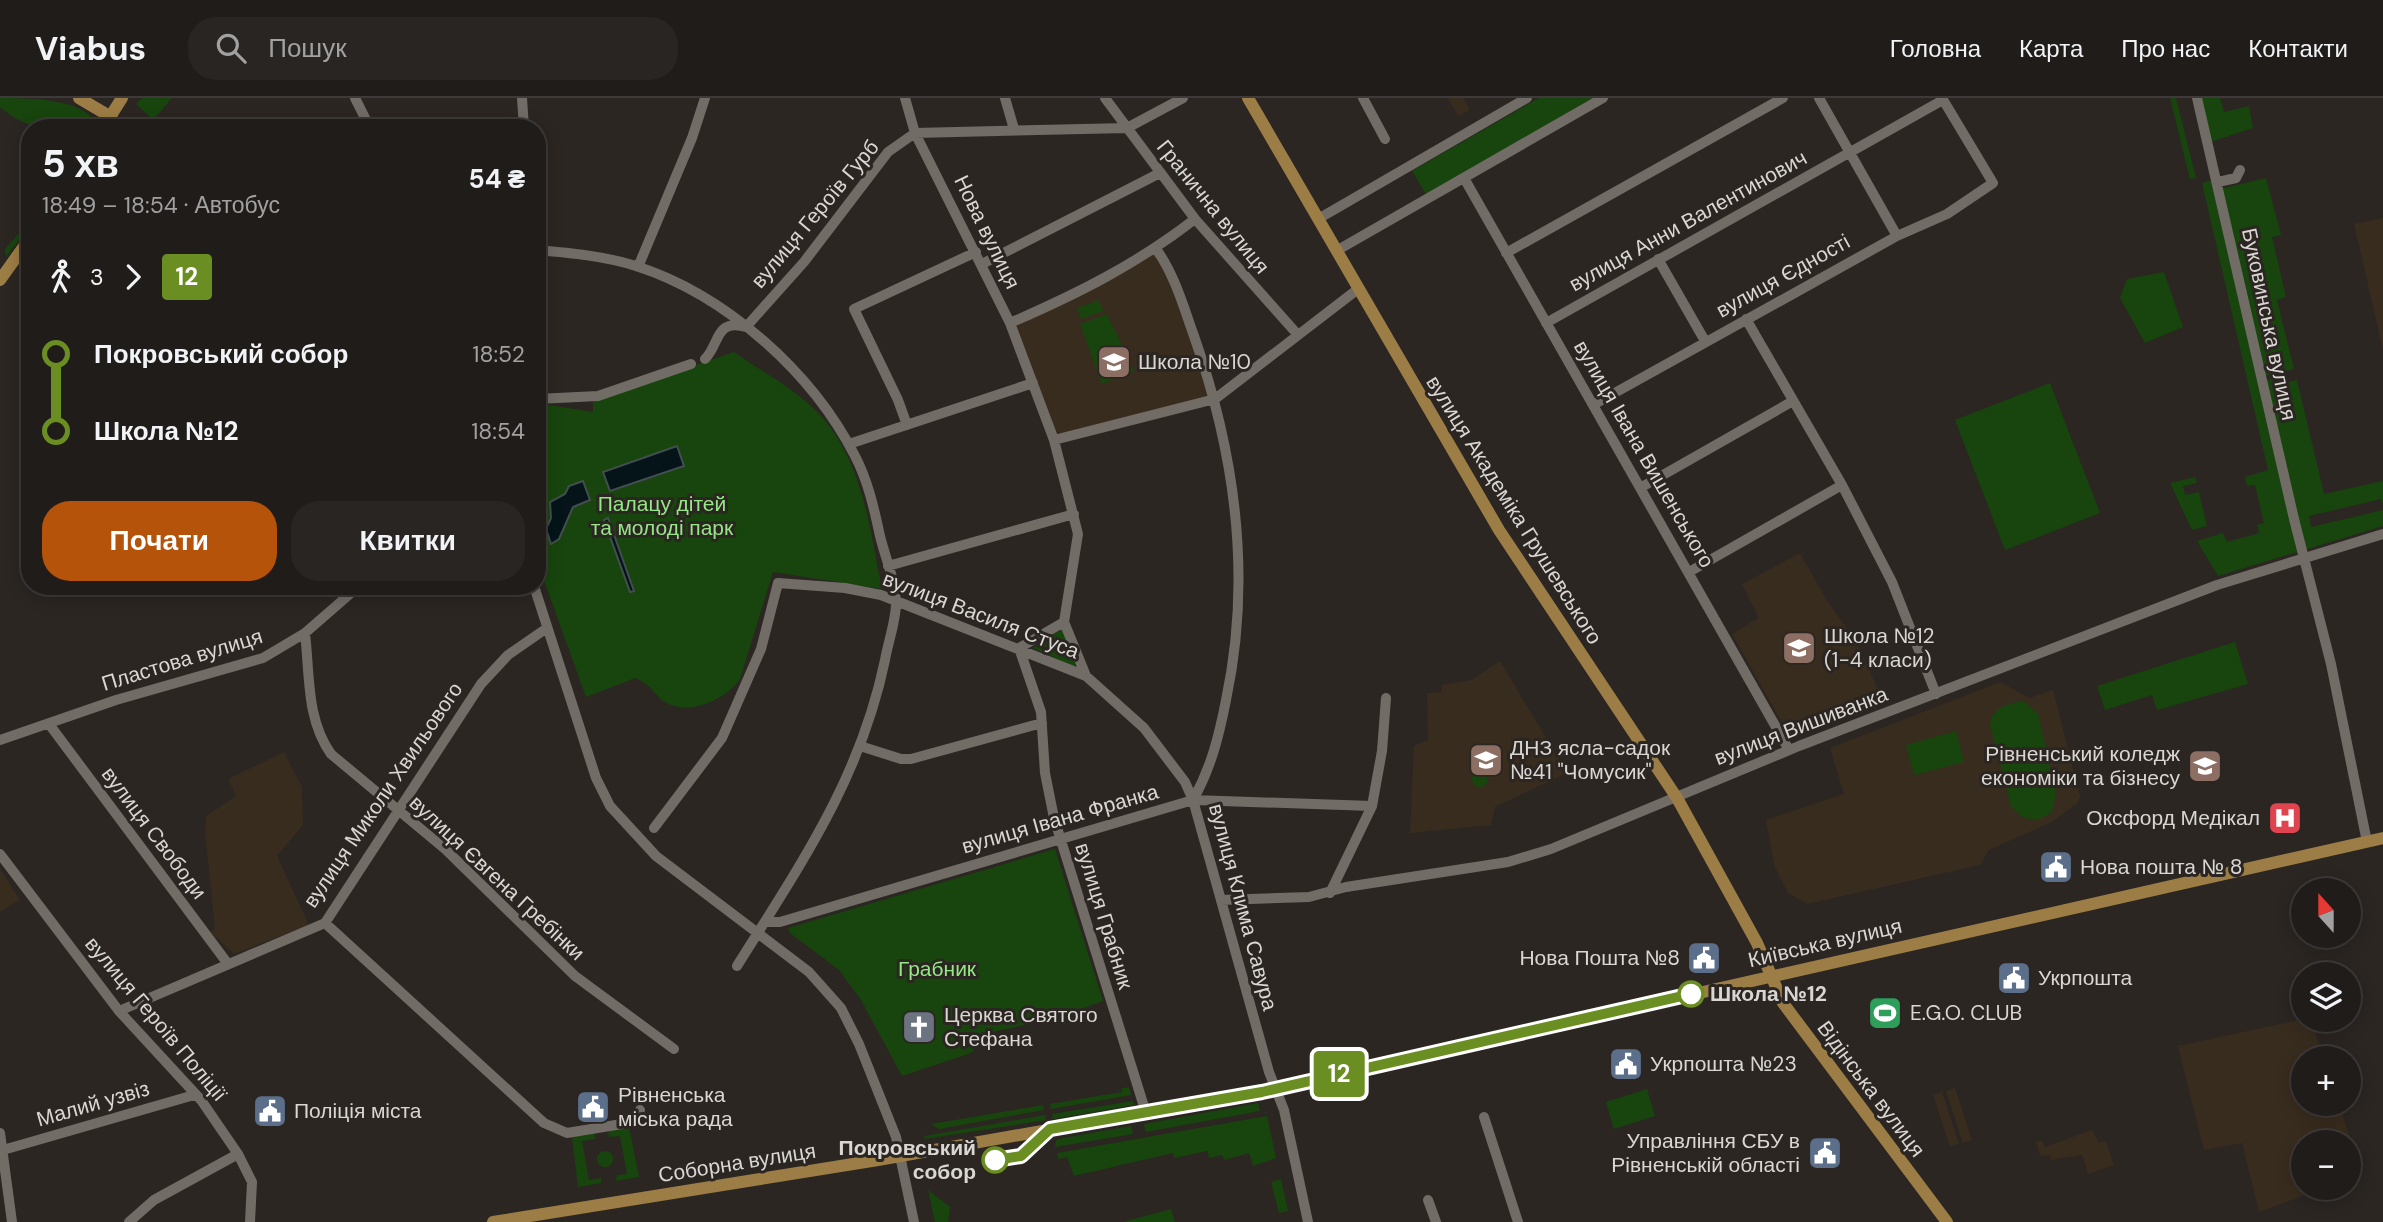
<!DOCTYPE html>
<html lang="uk">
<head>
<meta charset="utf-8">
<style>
  :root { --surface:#201c1a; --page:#282523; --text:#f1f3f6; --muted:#a2a1a2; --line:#3d3a39; --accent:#b45309 }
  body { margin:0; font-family:"DM Sans",sans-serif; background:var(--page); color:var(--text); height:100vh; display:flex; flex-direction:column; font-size:26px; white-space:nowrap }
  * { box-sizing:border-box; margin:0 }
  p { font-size:23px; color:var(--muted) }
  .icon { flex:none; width:38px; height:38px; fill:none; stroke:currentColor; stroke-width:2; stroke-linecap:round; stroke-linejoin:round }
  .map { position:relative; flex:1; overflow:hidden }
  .panel { position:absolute; left:21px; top:21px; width:525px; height:476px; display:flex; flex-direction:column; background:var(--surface); border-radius:28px; box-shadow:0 4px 18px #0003,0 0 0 2px var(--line) }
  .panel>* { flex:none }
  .badge { padding:0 14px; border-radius:5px; font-size:24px; line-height:46px }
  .needle { width:46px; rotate:339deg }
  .controls { position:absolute; left:2291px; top:780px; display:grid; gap:14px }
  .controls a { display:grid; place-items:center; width:70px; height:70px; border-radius:50%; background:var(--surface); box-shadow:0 4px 18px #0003,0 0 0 2px var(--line); font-size:35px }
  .map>.badge { position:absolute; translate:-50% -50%; box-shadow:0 0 0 4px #fff }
  .legs { display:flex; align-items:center; gap:10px; height:77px; padding:0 21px; font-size:23px }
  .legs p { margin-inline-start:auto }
  .headline { display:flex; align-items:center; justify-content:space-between; height:119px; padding:0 21px }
  h1 { font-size:38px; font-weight:800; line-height:52px }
  .button { display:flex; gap:14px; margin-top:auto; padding:14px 21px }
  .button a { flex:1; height:80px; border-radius:28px; background:var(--accent); color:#fff; font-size:28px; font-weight:800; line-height:80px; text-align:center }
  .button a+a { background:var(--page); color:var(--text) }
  ul { padding:0 21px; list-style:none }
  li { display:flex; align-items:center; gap:24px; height:77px; font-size:26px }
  li i { display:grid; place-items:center; width:10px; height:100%; margin:0 9px; background:currentColor }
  li i::after { content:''; width:18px; height:18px; margin:-9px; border:5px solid; border-radius:50%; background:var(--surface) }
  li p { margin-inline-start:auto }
  li:first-child i { background:linear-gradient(#0000 50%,currentColor 0) }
  li:last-child i { background:linear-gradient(currentColor 50%,#0000 0) }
  header { display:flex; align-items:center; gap:42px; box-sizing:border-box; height:98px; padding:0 35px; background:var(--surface); border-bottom:2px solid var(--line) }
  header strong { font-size:33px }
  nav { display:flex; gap:38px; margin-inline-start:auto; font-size:24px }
  .search { width:490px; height:63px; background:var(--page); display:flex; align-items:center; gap:18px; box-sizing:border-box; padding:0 24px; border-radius:28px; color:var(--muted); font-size:26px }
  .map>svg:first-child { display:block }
  .commercial { fill:#382c1e }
  .green { fill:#17450d }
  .water { fill:#041419; stroke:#444e51; stroke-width:2 }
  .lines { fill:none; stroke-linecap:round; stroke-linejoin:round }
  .minor { stroke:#726c67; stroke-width:10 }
  .major { stroke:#9c7d45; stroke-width:12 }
  .line-1-casing { stroke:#fff; stroke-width:16 }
  .line-1 { stroke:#6b8e23; stroke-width:10 }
  .stop-1-dot { fill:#fff; stroke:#6b8e23; stroke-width:3.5 }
  .labels { text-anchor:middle; stroke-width:6; stroke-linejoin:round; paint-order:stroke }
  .street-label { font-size:21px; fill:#d9d6d3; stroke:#2b2622 }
  .poi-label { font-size:21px; fill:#d9d6d3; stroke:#2b2622; text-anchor:start }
  .park-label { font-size:21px; fill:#94e785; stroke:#2b2622 }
  .stop-label { font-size:21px; font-weight:bold; fill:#d9d6d3; stroke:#2b2622; text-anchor:start }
</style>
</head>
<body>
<header>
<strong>Viabus</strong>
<div class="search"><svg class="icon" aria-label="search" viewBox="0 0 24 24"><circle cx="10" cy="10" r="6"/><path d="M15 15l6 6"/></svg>Пошук</div>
<nav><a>Головна</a><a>Карта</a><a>Про нас</a><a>Контакти</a></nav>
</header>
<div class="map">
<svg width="2383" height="1124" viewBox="0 0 2383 1124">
  <rect width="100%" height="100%" fill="#2b2622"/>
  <path class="commercial" d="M1448 0H1463L1470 12 1458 18Z
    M2383 120V252L2354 126Z
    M1156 151 1215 301 1054 342 1010 225Z
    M1800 455 1826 501 1856 543 1883 602 1790 639 1732 536 1759 520 1742 486Z
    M1500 563 1567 675 1495 709 1491 727 1410 735 1414 648 1428 642 1427 595 1441 594 1442 587 1471 582Z
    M2000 584 2030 600 2053 592 2080 698 2078 705 2052 724 1989 752 1980 767 1807 806 1788 795 1774 767 1766 722 1844 696 1830 650Z
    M284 654 302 689 303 727 277 758 309 827 234 856 210 834 215 831 205 733 206 718 236 698 228 681Z
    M0 771 20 802 0 814Z
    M2303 921 2311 922 2324 961H2303V1006H2339L2362 1076 2349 1081 2348 1045H2303V1090H2324L2259 1114 2242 1045 2204 1052 2178 948Z
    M1955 990 1972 1042 1963 1045 1946 993Z
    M1942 994 1959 1046 1950 1049 1933 997Z
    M2092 1032 2099 1045 2106 1043 2114 1067 2088 1076 2082 1057 2051 1062 2050 1057 2040 1058 2036 1044 2042 1042 2045 1049Z"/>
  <path class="green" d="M0 0C26 0 83 0 96 25L93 30 80 25 77 30C42 30 28 32 0 9Z
    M142 0H172L153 22 136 6Z
    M1539 0H1593L1426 96 1412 73Z
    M2170 0H2176L2196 80 2190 81Z
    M2200 0H2220L2224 14 2249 8 2253 30 2210 44Z
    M2266 80 2281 137 2272 139 2286 199 2277 202 2294 271 2261 279 2262 283 2284 278 2287 284 2297 282 2324 396 2383 383V406L2381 401 2309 418 2311 429 2383 412V428L2218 478 2197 443 2223 435 2227 444 2259 435 2257 427 2264 425 2255 387 2247 388 2245 379 2268 372 2202 85 2217 81 2220 91Z
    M30 112V127L6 159 5 151 29 124 24 119Z
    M2164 174 2183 229 2145 245 2120 200 2127 181Z
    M1099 202 1103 213 1081 221 1077 210Z
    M1107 216 1134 273 1102 286 1080 226Z
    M734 254C758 271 786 286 809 306 862 353 869 427 882 491L773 474 740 581C726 601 689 619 665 604 654 597 652 587 635 580L586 599 537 463V305L593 314V303Z
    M2050 285 2100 415 2005 452 1955 322Z
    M2195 379 2197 385 2183 388 2185 397 2199 394 2207 428 2192 432 2170 385Z
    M1062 531 1076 566 1073 568 1033 550Z
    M2235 544 2248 586 2157 612 2152 597 2105 612 2097 588Z
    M2024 603 2038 616 2056 695 2052 714C2037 726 2022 723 2011 708L1990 627C1992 608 2008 606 2024 603Z
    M1956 633 1964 664 1914 677 1906 647Z
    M1472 681a8 8 0 1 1 16 0a8 8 0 1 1-16 0Z
    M1055 751 1103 903 1056 920 988 935 971 955 902 978 861 902 839 872 790 835 788 830Z
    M1129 989 1131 997 1051 1011 1050 1006 1122 994V990Z
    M1647 991 1655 1018 1614 1031 1606 1004Z
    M1133 1003 1134 1007 1053 1021 1052 1016Z
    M1258 1005 1260 1013 1146 1034 1144 1026Z
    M1043 1007 1044 1012 939 1031 931 1026Z
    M1045 1017 1046 1022 925 1041 924 1038Z
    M1267 1018 1276 1060 1253 1068 1249 1055 1224 1062 1222 1057 1209 1060 1207 1053 1174 1060 1173 1055 1074 1078 1067 1059 1058 1061 1057 1055Z
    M1131 1028 1133 1036 1055 1049 1056 1042 1063 1040Z
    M629 1029 639 1079 616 1083 617 1077 627 1076 620 1038 609 1039 608 1031Z
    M594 1033 595 1041 582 1043 589 1082 601 1080V1085L578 1089 572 1039Z
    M597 1061a8 8 0 1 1 16 0a8 8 0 1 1-16 0Z
    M1281 1081 1288 1113 1279 1115 1271 1084Z
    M928 1092 950 1109 948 1124H935Z
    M1171 1111 1175 1124H1123Z"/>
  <path class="water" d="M677 348 684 368 610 393 603 374Z
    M583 383 590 402 573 409 559 441 551 446 546 431 551 420 550 404 565 396 569 388Z
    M608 420 634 493 630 494 604 422Z"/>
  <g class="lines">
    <path class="minor" d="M355 0 370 30
      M522 0 524 30
      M905 0 915 35 1010 225 1054 342 1078 436 1064 524 1086 578 1144 630 1185 684 1193 702 1269 974 1284 1012 1308 1124
      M1005 0 1014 31
      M1105 0 1195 121 1298 237
      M1363 0 1385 41
      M1819 0 1897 138
      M2197 0 2294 421 2331 566 2367 744
      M111 19 122 30
      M1464 80 1789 652
      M2218 84 2236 80 2240 72
      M1318 121 1527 0
      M1156 151C1174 175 1184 210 1194 238 1235 355 1252 480 1226 602 1219 638 1211 670 1193 702
      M537 152C571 155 604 158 636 168 726 197 812 274 855 358 868 383 874 410 880 438 885 459 896 484 896 505 896 523 888 544 885 562 860 682 800 767 737 868
      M1336 153 1603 0
      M1506 155 1783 0
      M1658 161 1705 243
      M982 166 1158 76
      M638 169 692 40 705 0
      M1746 221 1842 387 1892 484 1936 596
      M1010 225C1077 196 1137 166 1195 121
      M1546 225 1943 2
      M705 261C720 246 715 220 746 229L804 164 888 54 915 35 1127 30 1183 0
      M537 301 598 298 691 266
      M1593 307 1897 138 1947 116 1993 85 1942 0
      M907 327 898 302 854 211 976 154
      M1054 342 1215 301 1358 191
      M849 346 1033 285
      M1640 390 1793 303
      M888 468 1074 416
      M1689 474 1842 387
      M534 488 596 680 610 708 656 758 809 874 841 910 859 946 896 1039 914 1124
      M305 535C310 577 306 621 331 656L445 751 575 878 674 951
      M1019 550 1041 614 1045 675 1054 720 1146 1015
      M1019 550 1064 524
      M49 626 228 866
      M0 642 116 602 263 560 305 535 359 488
      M860 648 901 661H911L1042 625
      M654 730 722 640 761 551 778 485 845 490 881 497 1086 578
      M0 756 119 913 201 1002 238 1056 252 1084 250 1124
      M1330 795 1372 708 1382 653 1386 600
      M1221 802 1309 799 1346 789 1508 764 1551 751 1799 648 2217 487 2383 436
      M765 824H780L1193 702 1372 708
      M325 825 544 1025 567 1035 634 1024 640 1012
      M119 913 325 825 481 586 508 557 547 530
      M1484 1019 1518 1124
      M0 1035 12 1124
      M3 1052 194 997
      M1428 1102 1436 1124
      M129 1124 154 1102 238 1056"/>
    <path class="major" d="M79 0 111 19
      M1248 0 1499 432 1677 700 1757 845 1783 905 1947 1124
      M103 30 122 0
      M0 182 30 140
      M493 1124 878 1062 1262 994 2383 740"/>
  </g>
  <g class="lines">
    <g class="line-1-casing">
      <path id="line-1" d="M995 1062 1021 1058 1050 1031 1262 994 1691 896"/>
    </g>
    <use href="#line-1" class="line-1"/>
  </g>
  <defs>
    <g id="school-square" transform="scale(1.75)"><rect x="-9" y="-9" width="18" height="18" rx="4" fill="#8d6e63" stroke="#2b2622"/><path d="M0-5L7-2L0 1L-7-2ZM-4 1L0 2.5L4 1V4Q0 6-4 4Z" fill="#fff"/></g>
    <g id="university-square" transform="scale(1.75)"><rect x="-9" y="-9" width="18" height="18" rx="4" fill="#8d6e63" stroke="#2b2622"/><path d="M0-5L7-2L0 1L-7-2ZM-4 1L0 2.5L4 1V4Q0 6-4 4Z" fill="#fff"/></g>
    <g id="hospital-square" transform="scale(1.75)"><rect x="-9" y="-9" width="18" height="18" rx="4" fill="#e0444e" stroke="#2b2622"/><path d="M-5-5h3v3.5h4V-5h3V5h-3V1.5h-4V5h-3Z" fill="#fff"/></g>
    <g id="civic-square" transform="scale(1.75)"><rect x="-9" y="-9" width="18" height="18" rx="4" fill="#5c6f8a" stroke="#2b2622"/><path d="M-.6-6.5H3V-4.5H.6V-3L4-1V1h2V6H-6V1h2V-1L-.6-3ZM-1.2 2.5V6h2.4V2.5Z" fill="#fff"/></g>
    <g id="stadium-square" transform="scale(1.75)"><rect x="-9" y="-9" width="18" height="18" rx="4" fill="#2e9e5b" stroke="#2b2622"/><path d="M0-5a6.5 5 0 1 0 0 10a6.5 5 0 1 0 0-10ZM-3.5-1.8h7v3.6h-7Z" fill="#fff"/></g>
    <g id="church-square" transform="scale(1.75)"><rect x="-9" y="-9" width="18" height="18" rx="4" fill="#6b7280" stroke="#2b2622"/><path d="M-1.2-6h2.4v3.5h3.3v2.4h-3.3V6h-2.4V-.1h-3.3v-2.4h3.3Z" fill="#fff"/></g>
  </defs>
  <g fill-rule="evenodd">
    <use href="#school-square" x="1114" y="264"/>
    <use href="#school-square" x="1799" y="550"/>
    <use href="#school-square" x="1486" y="662"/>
    <use href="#university-square" x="2205" y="668"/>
    <use href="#hospital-square" x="2285" y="720"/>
    <use href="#civic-square" x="2056" y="769"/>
    <use href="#civic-square" x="1704" y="860"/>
    <use href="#civic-square" x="2014" y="880"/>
    <use href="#stadium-square" x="1885" y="915"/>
    <use href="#church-square" x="919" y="929"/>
    <use href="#civic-square" x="1626" y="966"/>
    <use href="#civic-square" x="593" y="1009"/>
    <use href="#civic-square" x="270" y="1013"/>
    <use href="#civic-square" x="1825" y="1055"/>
  </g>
  <g class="stop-1-dot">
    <circle cx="1691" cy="896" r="12"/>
    <circle cx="995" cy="1062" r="12"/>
  </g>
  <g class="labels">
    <g class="street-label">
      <text transform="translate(1213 109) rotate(51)" y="7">Гранична вулиця</text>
      <text transform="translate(815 116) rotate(-50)" y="7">вулиця Героїв Гурб</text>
      <text transform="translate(1688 123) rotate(-29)" y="7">вулиця Анни Валентинович</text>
      <text transform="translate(987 134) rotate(64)" y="7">Нова вулиця</text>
      <text transform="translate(1783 178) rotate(-29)" y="7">вулиця Єдності</text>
      <text transform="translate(2269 226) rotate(78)" y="7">Буковинська вулиця</text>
      <text transform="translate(1644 356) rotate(60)" y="7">вулиця Івана Вишенського</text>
      <text transform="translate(1514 412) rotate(58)" y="7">вулиця Академіка Грушевського</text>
      <text transform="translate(981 517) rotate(21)" y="7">вулиця Василя Стуса</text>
      <text transform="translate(182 562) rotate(-17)" y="7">Пластова вулиця</text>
      <text transform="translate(1801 628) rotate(-21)" y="7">вулиця Вишиванка</text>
      <text transform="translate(383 697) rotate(-56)" y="7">вулиця Миколи Хвильового</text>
      <text transform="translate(1060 721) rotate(-16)" y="7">вулиця Івана Франка</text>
      <text transform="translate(154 735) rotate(53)" y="7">вулиця Свободи</text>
      <text transform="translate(497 780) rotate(43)" y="7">вулиця Євгена Гребінки</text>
      <text transform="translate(1243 809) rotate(75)" y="7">вулиця Клима Савура</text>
      <text transform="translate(1104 818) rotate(73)" y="7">вулиця Грабник</text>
      <text transform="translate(1825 845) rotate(-13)" y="7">Київська вулиця</text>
      <text transform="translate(156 921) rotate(50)" y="7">вулиця Героїв Поліції</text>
      <text transform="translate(1871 991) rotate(53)" y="7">Відінська вулиця</text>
      <text transform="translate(93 1006) rotate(-16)" y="7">Малий узвіз</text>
      <text transform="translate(737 1065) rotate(-9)" y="7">Соборна вулиця</text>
    </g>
    <g class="poi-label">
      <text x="1138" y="271">Школа №10</text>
      <text x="1824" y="545">Школа №12<tspan x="1824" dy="24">(1-4 класи)</tspan></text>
      <text x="1510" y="657">ДНЗ ясла-садок<tspan x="1510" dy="24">№41 "Чомусик"</tspan></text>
      <text x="2180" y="663" text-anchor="end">Рівненський коледж<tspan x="2180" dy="24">економіки та бізнесу</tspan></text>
      <text x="2260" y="727" text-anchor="end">Оксфорд Медікал</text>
      <text x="2080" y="776">Нова пошта № 8</text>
      <text x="1680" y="867" text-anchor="end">Нова Пошта №8</text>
      <text x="2038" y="887">Укрпошта</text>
      <text x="1910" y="922">E.G.O. CLUB</text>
      <text x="944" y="924">Церква Святого<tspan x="944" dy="24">Стефана</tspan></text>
      <text x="1650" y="973">Укрпошта №23</text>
      <text x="618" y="1004">Рівненська<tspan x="618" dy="24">міська рада</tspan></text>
      <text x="294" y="1020">Поліція міста</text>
      <text x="1800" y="1050" text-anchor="end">Управління СБУ в<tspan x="1800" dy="24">Рівненській області</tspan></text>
    </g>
    <g class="park-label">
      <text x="662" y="413">Палацу дітей<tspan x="662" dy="24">та молоді парк</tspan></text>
      <text x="937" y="878">Грабник</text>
    </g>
    <g class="stop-label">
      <text x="1710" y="903">Школа №12</text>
      <text x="976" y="1057" text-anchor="end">Покровський<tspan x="976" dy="24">собор</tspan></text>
    </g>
  </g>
</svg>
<div class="controls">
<a><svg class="needle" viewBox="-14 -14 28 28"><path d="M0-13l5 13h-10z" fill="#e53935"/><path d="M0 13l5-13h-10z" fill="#a2a1a2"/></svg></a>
<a><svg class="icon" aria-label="layers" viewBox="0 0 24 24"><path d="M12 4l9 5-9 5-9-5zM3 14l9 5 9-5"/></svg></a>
<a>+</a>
<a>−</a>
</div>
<b class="badge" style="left:1339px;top:976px;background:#6b8e23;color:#fff">12</b>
<section class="panel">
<div class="headline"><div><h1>5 хв</h1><p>18:49 – 18:54 · Автобус</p></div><b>54 ₴</b></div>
<div class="legs"><svg class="icon" aria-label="walk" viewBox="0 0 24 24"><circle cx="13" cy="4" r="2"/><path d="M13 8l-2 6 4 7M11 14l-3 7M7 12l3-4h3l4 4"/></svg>3<svg class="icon" aria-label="forward" viewBox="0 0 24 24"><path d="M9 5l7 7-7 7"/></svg><b class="badge" style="background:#6b8e23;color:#fff">12</b></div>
<ul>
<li><i style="color:#6b8e23"></i><b>Покровський собор</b><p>18:52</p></li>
<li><i style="color:#6b8e23"></i><b>Школа №12</b><p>18:54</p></li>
</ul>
<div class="button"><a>Почати</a><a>Квитки</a></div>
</section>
</div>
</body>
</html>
